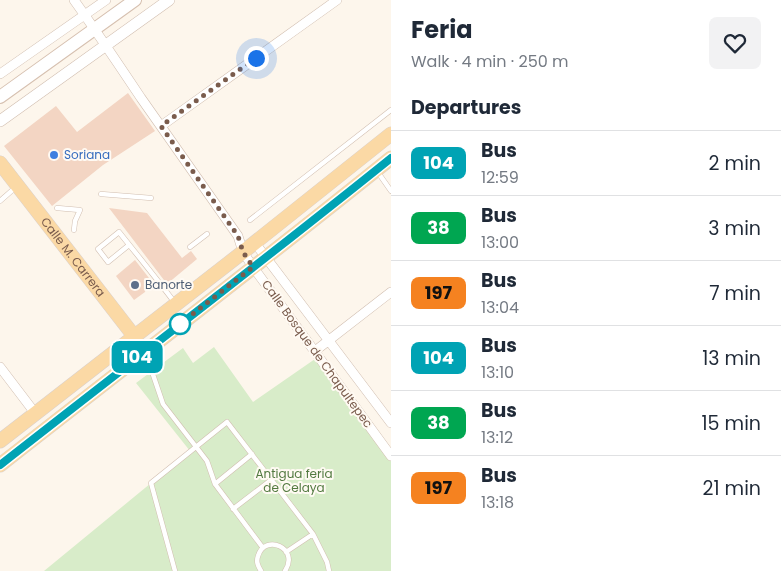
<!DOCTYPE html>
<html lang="en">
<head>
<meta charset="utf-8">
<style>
  :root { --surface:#fff; --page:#f2f2f3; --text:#1f2937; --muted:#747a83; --line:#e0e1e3 }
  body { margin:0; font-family:Poppins,sans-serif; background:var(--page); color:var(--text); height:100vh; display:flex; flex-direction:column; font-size:19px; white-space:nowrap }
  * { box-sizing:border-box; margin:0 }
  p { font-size:16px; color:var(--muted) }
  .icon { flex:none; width:28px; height:28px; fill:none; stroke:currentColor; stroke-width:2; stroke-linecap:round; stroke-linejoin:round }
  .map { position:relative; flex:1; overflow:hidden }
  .sheet { display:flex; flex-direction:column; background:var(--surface); width:390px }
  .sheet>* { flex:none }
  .badge { padding:0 10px; border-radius:8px; font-size:18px; line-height:32px }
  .you { position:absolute; width:25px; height:25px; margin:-12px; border:4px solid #fff; border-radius:50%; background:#1a73e8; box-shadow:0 0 0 8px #1a73e833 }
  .map>.badge { position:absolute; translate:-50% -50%; box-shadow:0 0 0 2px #fff }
  h2 { padding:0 20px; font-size:19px; line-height:45px }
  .round { display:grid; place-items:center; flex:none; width:52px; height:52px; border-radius:8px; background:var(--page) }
  .head { display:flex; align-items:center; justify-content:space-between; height:85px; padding:0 20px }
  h1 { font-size:24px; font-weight:700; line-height:38px }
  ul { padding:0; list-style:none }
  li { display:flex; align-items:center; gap:15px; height:65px; padding:0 20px; border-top:1px solid var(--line) }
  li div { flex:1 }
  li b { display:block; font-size:19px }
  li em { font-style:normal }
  li .badge { min-width:55px; font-weight:700; text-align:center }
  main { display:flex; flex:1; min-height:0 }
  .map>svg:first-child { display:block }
  .green { fill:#d8ecc9 }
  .building { fill:#f3d5c3 }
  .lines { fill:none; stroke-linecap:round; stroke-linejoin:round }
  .service-casing { stroke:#d1beb0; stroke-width:5.5 }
  .minor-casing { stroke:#d1beb0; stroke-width:10 }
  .tertiary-casing { stroke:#d1beb0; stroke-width:12 }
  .secondary-casing { stroke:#d6c0b0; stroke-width:14 }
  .primary-casing { stroke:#dad1cd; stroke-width:15 }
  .service { stroke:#fff; stroke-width:4.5 }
  .minor { stroke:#fff; stroke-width:9 }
  .tertiary { stroke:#fff; stroke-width:11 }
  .secondary { stroke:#fff; stroke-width:12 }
  .primary { stroke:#fbd9a5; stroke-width:14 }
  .line-casing { stroke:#fff; stroke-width:11 }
  .line { stroke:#00a3b4; stroke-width:8 }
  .walk { stroke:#7a5c4d; stroke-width:5; stroke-dasharray:0 9 }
  .shop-dot { fill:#3f7fe0; stroke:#fffaf3; stroke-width:2 }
  .service-dot { fill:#5c6f8a; stroke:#fffaf3; stroke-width:2 }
  .stop-dot { fill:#fff; stroke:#00a3b4; stroke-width:2.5 }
  .labels { text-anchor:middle; stroke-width:4; stroke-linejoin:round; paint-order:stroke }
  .shop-label { font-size:12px; fill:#366cbe; stroke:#fffaf3; text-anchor:start }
  .street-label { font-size:12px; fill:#7a5c4d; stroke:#fffaf3 }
  .service-label { font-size:12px; fill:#4e5e75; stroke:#fffaf3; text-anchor:start }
  .park-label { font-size:12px; fill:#537a41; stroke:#fffaf3 }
</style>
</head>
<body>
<main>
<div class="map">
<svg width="391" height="571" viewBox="0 0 391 571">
  <rect width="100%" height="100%" fill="#fdf6ec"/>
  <path class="green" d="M214 347 253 402 315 359 391 460V571H44L190 451 136 383 183 348 193 363Z"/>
  <path class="building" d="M128 93 155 131 103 165 52 206 4 146 56 106 77 132Z
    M109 208 147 213 182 258 191 251 197 259 167 284Z
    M135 260 149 278 145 292 134 300 116 276Z"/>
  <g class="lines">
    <g class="service-casing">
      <path id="service" d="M377 171 391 191
        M101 194 151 198
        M0 201 16 187
        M57 208 80 210 75 221 74 230
        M250 220 391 110
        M129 245 108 262 98 249 119 232C138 256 157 279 175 303
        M190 247 207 234
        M146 354 163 404 207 461 215 484 263 548
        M215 484 252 454
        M233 509 271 480
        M286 552 313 534
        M175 571 151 483 227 422 313 534 327 562 329 571
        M261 571C258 566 256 562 258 556 265 533 300 548 285 571"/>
    </g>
    <g class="minor-casing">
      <path id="minor" d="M74 0C97 32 119 65 141 98 173 144 206 190 238 236L243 252 253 267 391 456
        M0 74 106 0
        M161 126 337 0
        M255 243 391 423
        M315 351 391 292
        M0 367 35 413"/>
    </g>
    <g class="tertiary-casing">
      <path id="tertiary" d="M0 121 169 0"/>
    </g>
    <g class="secondary-casing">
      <path id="secondary" d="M0 97 135 0"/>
    </g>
    <g class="primary-casing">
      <g id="primary">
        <path id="s1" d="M0 163 134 336"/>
        <path d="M0 441 243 252 391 134"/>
        <path d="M0 465C130 363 262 262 391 158"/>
      </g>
    </g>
    <use href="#service" class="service"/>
    <use href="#minor" class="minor"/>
    <use href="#tertiary" class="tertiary"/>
    <use href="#secondary" class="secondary"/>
    <use href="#primary" class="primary"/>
  </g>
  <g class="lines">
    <g class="line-casing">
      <path id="line" d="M0 465C130 363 262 262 391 158"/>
    </g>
    <use href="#line" class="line"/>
    <path class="walk" d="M180 324 176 327 253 267 243 252 238 236 161 126 256 58"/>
  </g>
  <circle class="shop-dot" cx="54" cy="155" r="5"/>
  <circle class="service-dot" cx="135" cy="285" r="5"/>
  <circle class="stop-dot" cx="180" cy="324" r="10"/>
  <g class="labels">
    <g class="shop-label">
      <text x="64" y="159">Soriana</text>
    </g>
    <g class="street-label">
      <text dy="4" stroke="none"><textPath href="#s1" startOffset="119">Calle M. Carrera</textPath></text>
      <text transform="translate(317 354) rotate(54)" y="4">Calle Bosque de Chapultepec</text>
    </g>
    <g class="service-label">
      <text x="145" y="289">Banorte</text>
    </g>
    <g class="park-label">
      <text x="294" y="478">Antigua feria<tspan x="294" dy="14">de Celaya</tspan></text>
    </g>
  </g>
</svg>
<div class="you" style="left:256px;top:58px"></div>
<b class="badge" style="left:137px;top:357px;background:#00a3b4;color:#fff">104</b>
</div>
<section class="sheet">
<div class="head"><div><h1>Feria</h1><p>Walk · 4 min · 250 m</p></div><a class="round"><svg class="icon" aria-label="heart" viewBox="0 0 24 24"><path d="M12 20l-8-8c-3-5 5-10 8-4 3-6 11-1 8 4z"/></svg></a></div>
<h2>Departures</h2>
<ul>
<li><span class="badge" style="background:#00a3b4;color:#fff">104</span><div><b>Bus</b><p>12:59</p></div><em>2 min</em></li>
<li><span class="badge" style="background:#00a651;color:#fff">38</span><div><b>Bus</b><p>13:00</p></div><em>3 min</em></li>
<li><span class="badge" style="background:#f58220;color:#111">197</span><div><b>Bus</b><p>13:04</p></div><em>7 min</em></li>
<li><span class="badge" style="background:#00a3b4;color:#fff">104</span><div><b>Bus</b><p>13:10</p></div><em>13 min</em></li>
<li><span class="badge" style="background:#00a651;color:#fff">38</span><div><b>Bus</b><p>13:12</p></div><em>15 min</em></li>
<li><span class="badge" style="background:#f58220;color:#111">197</span><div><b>Bus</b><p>13:18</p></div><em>21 min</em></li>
</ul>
</section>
</main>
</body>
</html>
